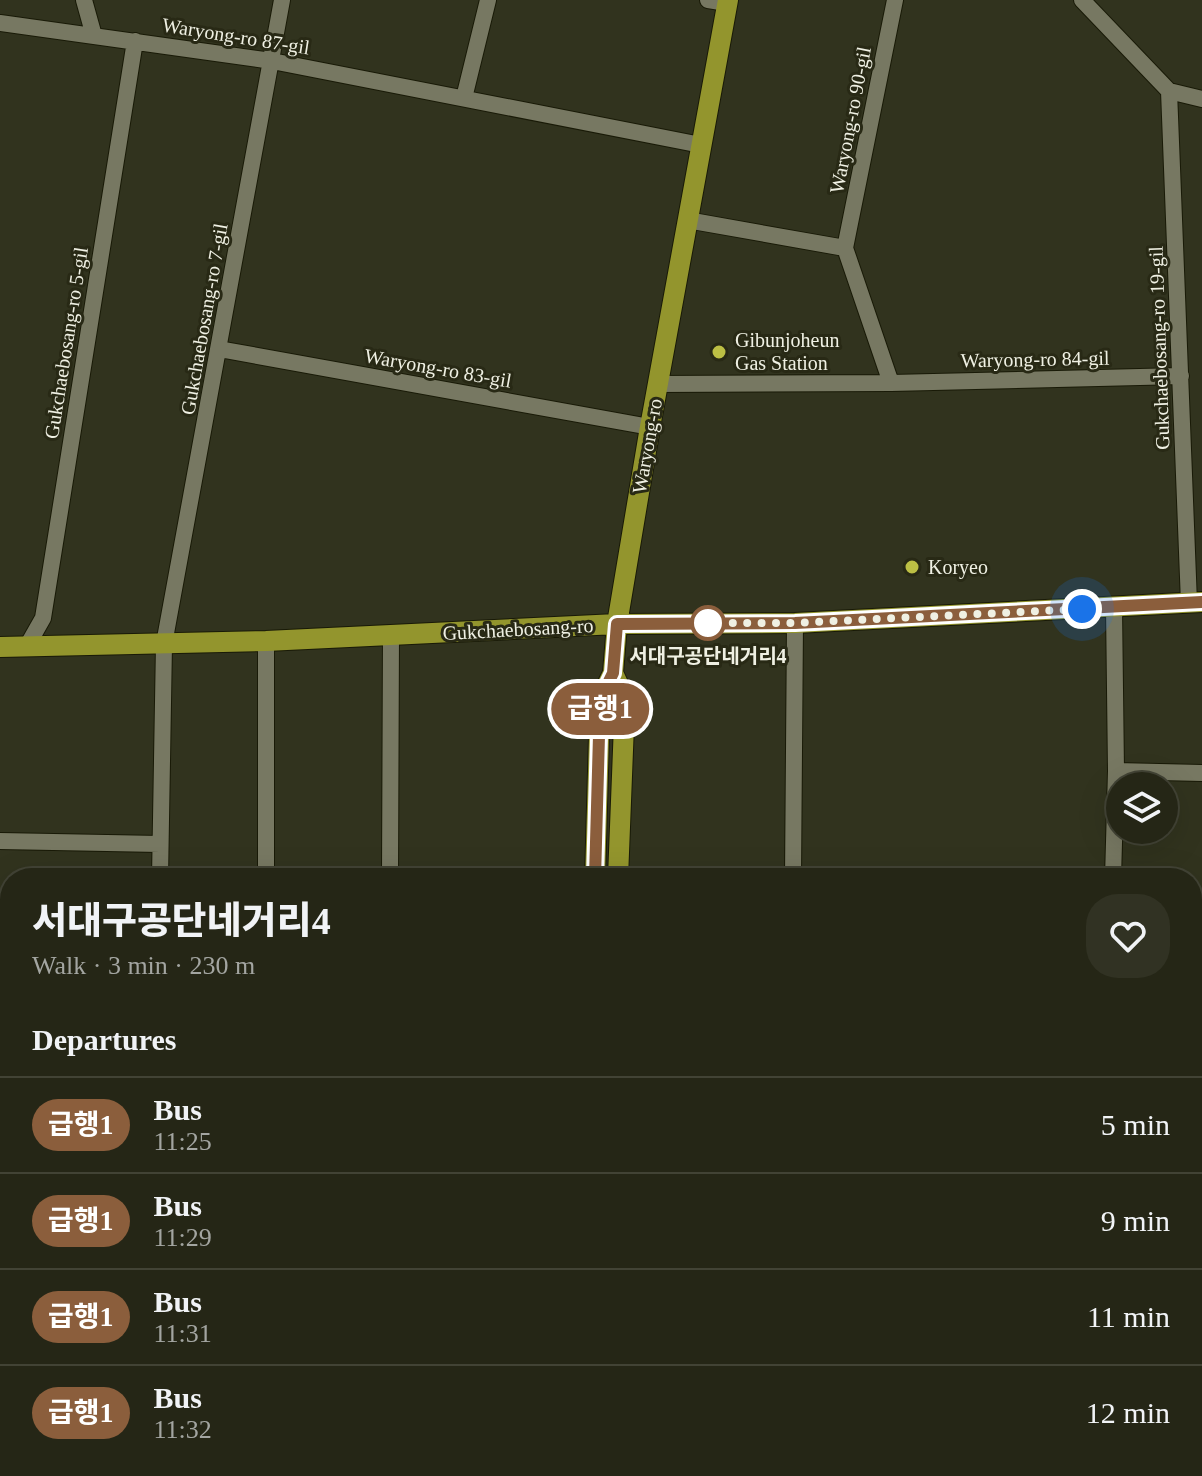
<!DOCTYPE html>
<html lang="en">
<head>
<meta charset="utf-8">
<style>
  :root { --surface:#252616; --page:#313223; --text:#f1f3f6; --muted:#a3a5a1; --line:#424335 }
  body { margin:0; font-family:"Times New Roman","Noto Sans KR",serif; background:var(--page); color:var(--text); height:100vh; display:flex; flex-direction:column; font-size:30px; white-space:nowrap }
  * { box-sizing:border-box; margin:0 }
  p { font-size:26px; color:var(--muted) }
  .icon { flex:none; width:44px; height:44px; fill:none; stroke:currentColor; stroke-width:2; stroke-linecap:round; stroke-linejoin:round }
  .map { position:relative; flex:1; overflow:hidden }
  .drawer { position:absolute; left:0px; top:868px; width:1202px; height:608px; display:flex; flex-direction:column; background:var(--surface); border-radius:32px 32px 0 0; box-shadow:0 8px 32px #0002,0 0 0 2px var(--line) }
  .drawer>* { flex:none }
  .badge { padding:0 16px; border-radius:26px; font-size:28px; line-height:52px }
  .buttons { position:absolute; left:1106px; top:772px; display:grid; gap:16px }
  .buttons a { display:grid; place-items:center; width:72px; height:72px; border-radius:50%; background:var(--surface); box-shadow:0 8px 32px #0002,0 0 0 2px var(--line); font-size:40px }
  .you { position:absolute; width:40px; height:40px; margin:-20px; border:6px solid #fff; border-radius:50%; background:#1a73e8; box-shadow:0 0 0 12px #1a73e833 }
  .map>.badge { position:absolute; translate:-50% -50%; box-shadow:0 0 0 4px #fff }
  h2 { padding:0 32px; font-size:30px; line-height:72px }
  .round { display:grid; place-items:center; flex:none; width:84px; height:84px; border-radius:32px; background:var(--page) }
  .summary { display:flex; align-items:center; justify-content:space-between; height:136px; padding:0 32px }
  h1 { font-size:38px; font-weight:800; line-height:60px }
  ul { padding:0; list-style:none }
  li { display:flex; align-items:center; gap:24px; height:96px; padding:0 32px; border-top:2px solid var(--line) }
  li div { flex:1 }
  li b { display:block; font-size:30px }
  li em { font-style:normal }
  li .badge { min-width:88px; font-weight:700; text-align:center }
  .map>svg:first-child { display:block }
  .green { fill:#525306 }
  .lines { fill:none; stroke-linecap:round; stroke-linejoin:round }
  .minor-casing { stroke:#191a07; stroke-width:18 }
  .major-casing { stroke:#191a07; stroke-width:22 }
  .minor { stroke:#777862; stroke-width:16 }
  .major { stroke:#93952d; stroke-width:20 }
  .line-casing { stroke:#fff; stroke-width:18 }
  .line { stroke:#8b5e3c; stroke-width:12 }
  .walk { stroke:#eff0e3; stroke-width:8; stroke-dasharray:0 14.4 }
  .poi-dot { fill:#bcbf44; stroke:#282915; stroke-width:3 }
  .stop-dot { fill:#fff; stroke:#8b5e3c; stroke-width:4 }
  .labels { text-anchor:middle; stroke-width:6; stroke-linejoin:round; paint-order:stroke }
  .street-label { font-size:20px; fill:#eff0e3; stroke:#282915 }
  .poi-label { font-size:20px; fill:#eff0e3; stroke:#282915; text-anchor:start }
  .stop-label { font-size:20px; font-weight:bold; fill:#eff0e3; stroke:#282915 }
</style>
</head>
<body>
<div class="map">
<svg width="1202" height="1476" viewBox="0 0 1202 1476">
  <rect width="100%" height="100%" fill="#31331e"/>
  <path class="green" d="M0 1325 10 1340V1466H94L101 1476H0Z"/>
  <g class="lines">
    <g class="minor-casing">
      <path id="minor" d="M84 0 94 36
        M708 0 727 3
        M1082 0 1169 91 1202 99
        M0 23 272 61 701 145
        M1169 91 1189 603
        M464 98 488 0
        M687 220 845 248
        M219 349 650 427
        M891 383 845 248 895 0
        M657 384 891 383 1181 376
        M26 648 43 618 135 41
        M1116 771 1202 773
        M0 841 160 844
        M160 878 164 644 282 0
        M266 878V641
        M390 878 391 634
        M793 878 795 623
        M1113 878 1116 771 1114 607
        M0 989 10 1001
        M1192 1266H1202
        M0 1313 10 1327
        M103 1466 109 1476
        M136 1476 141 1466
        M1034 1476V1466"/>
    </g>
    <g class="major-casing">
      <path id="major" d="M0 647 266 641 617 624 795 623 1202 602
        M613 673 625 699 618 878
        M595 878 600 700 613 673 617 624 650 427 728 0
        M582 1476V1466
        M607 1476 608 1466"/>
    </g>
    <use href="#minor" class="minor"/>
    <use href="#major" class="major"/>
  </g>
  <g class="lines">
    <g class="line-casing">
      <path id="line" d="M595 878 600 700 613 673 617 624 795 623 1202 602"/>
    </g>
    <use href="#line" class="line"/>
    <path class="walk" d="M708 623H706H795L1082 609"/>
  </g>
  <g class="poi-dot">
    <circle cx="719" cy="352" r="8"/>
    <circle cx="912" cy="567" r="8"/>
  </g>
  <circle class="stop-dot" cx="708" cy="623" r="16"/>
  <g class="labels">
    <g class="street-label">
      <text transform="translate(236 36) rotate(9)" y="7">Waryong-ro 87-gil</text>
      <text transform="translate(850 120) rotate(-79)" y="7">Waryong-ro 90-gil</text>
      <text transform="translate(204 319) rotate(-80)" y="7">Gukchaebosang-ro 7-gil</text>
      <text transform="translate(66 343) rotate(-81)" y="7">Gukchaebosang-ro 5-gil</text>
      <text transform="translate(1159 348) rotate(-92)" y="7">Gukchaebosang-ro 19-gil</text>
      <text transform="translate(1035 359) rotate(-1)" y="7">Waryong-ro 84-gil</text>
      <text transform="translate(438 368) rotate(10)" y="7">Waryong-ro 83-gil</text>
      <text transform="translate(647 446) rotate(-80)" y="7">Waryong-ro</text>
      <text transform="translate(518 629) rotate(-3)" y="7">Gukchaebosang-ro</text>
    </g>
    <g class="poi-label">
      <text x="735" y="347">Gibunjoheun<tspan x="735" dy="23">Gas Station</tspan></text>
      <text x="928" y="574">Koryeo</text>
    </g>
    <g class="stop-label">
      <text x="708" y="663">서대구공단네거리4</text>
    </g>
  </g>
</svg>
<div class="buttons">
<a><svg class="icon" aria-label="layers" viewBox="0 0 24 24"><path d="M12 4l9 5-9 5-9-5zM3 14l9 5 9-5"/></svg></a>
</div>
<div class="you" style="left:1082px;top:609px"></div>
<b class="badge" style="left:600px;top:709px;background:#8b5e3c;color:#fff">급행1</b>
<section class="drawer">
<div class="summary"><div><h1>서대구공단네거리4</h1><p>Walk · 3 min · 230 m</p></div><a class="round"><svg class="icon" aria-label="heart" viewBox="0 0 24 24"><path d="M12 20l-8-8c-3-5 5-10 8-4 3-6 11-1 8 4z"/></svg></a></div>
<h2>Departures</h2>
<ul>
<li><span class="badge" style="background:#8b5e3c;color:#fff">급행1</span><div><b>Bus</b><p>11:25</p></div><em>5 min</em></li>
<li><span class="badge" style="background:#8b5e3c;color:#fff">급행1</span><div><b>Bus</b><p>11:29</p></div><em>9 min</em></li>
<li><span class="badge" style="background:#8b5e3c;color:#fff">급행1</span><div><b>Bus</b><p>11:31</p></div><em>11 min</em></li>
<li><span class="badge" style="background:#8b5e3c;color:#fff">급행1</span><div><b>Bus</b><p>11:32</p></div><em>12 min</em></li>
</ul>
</section>
</div>
</body>
</html>
